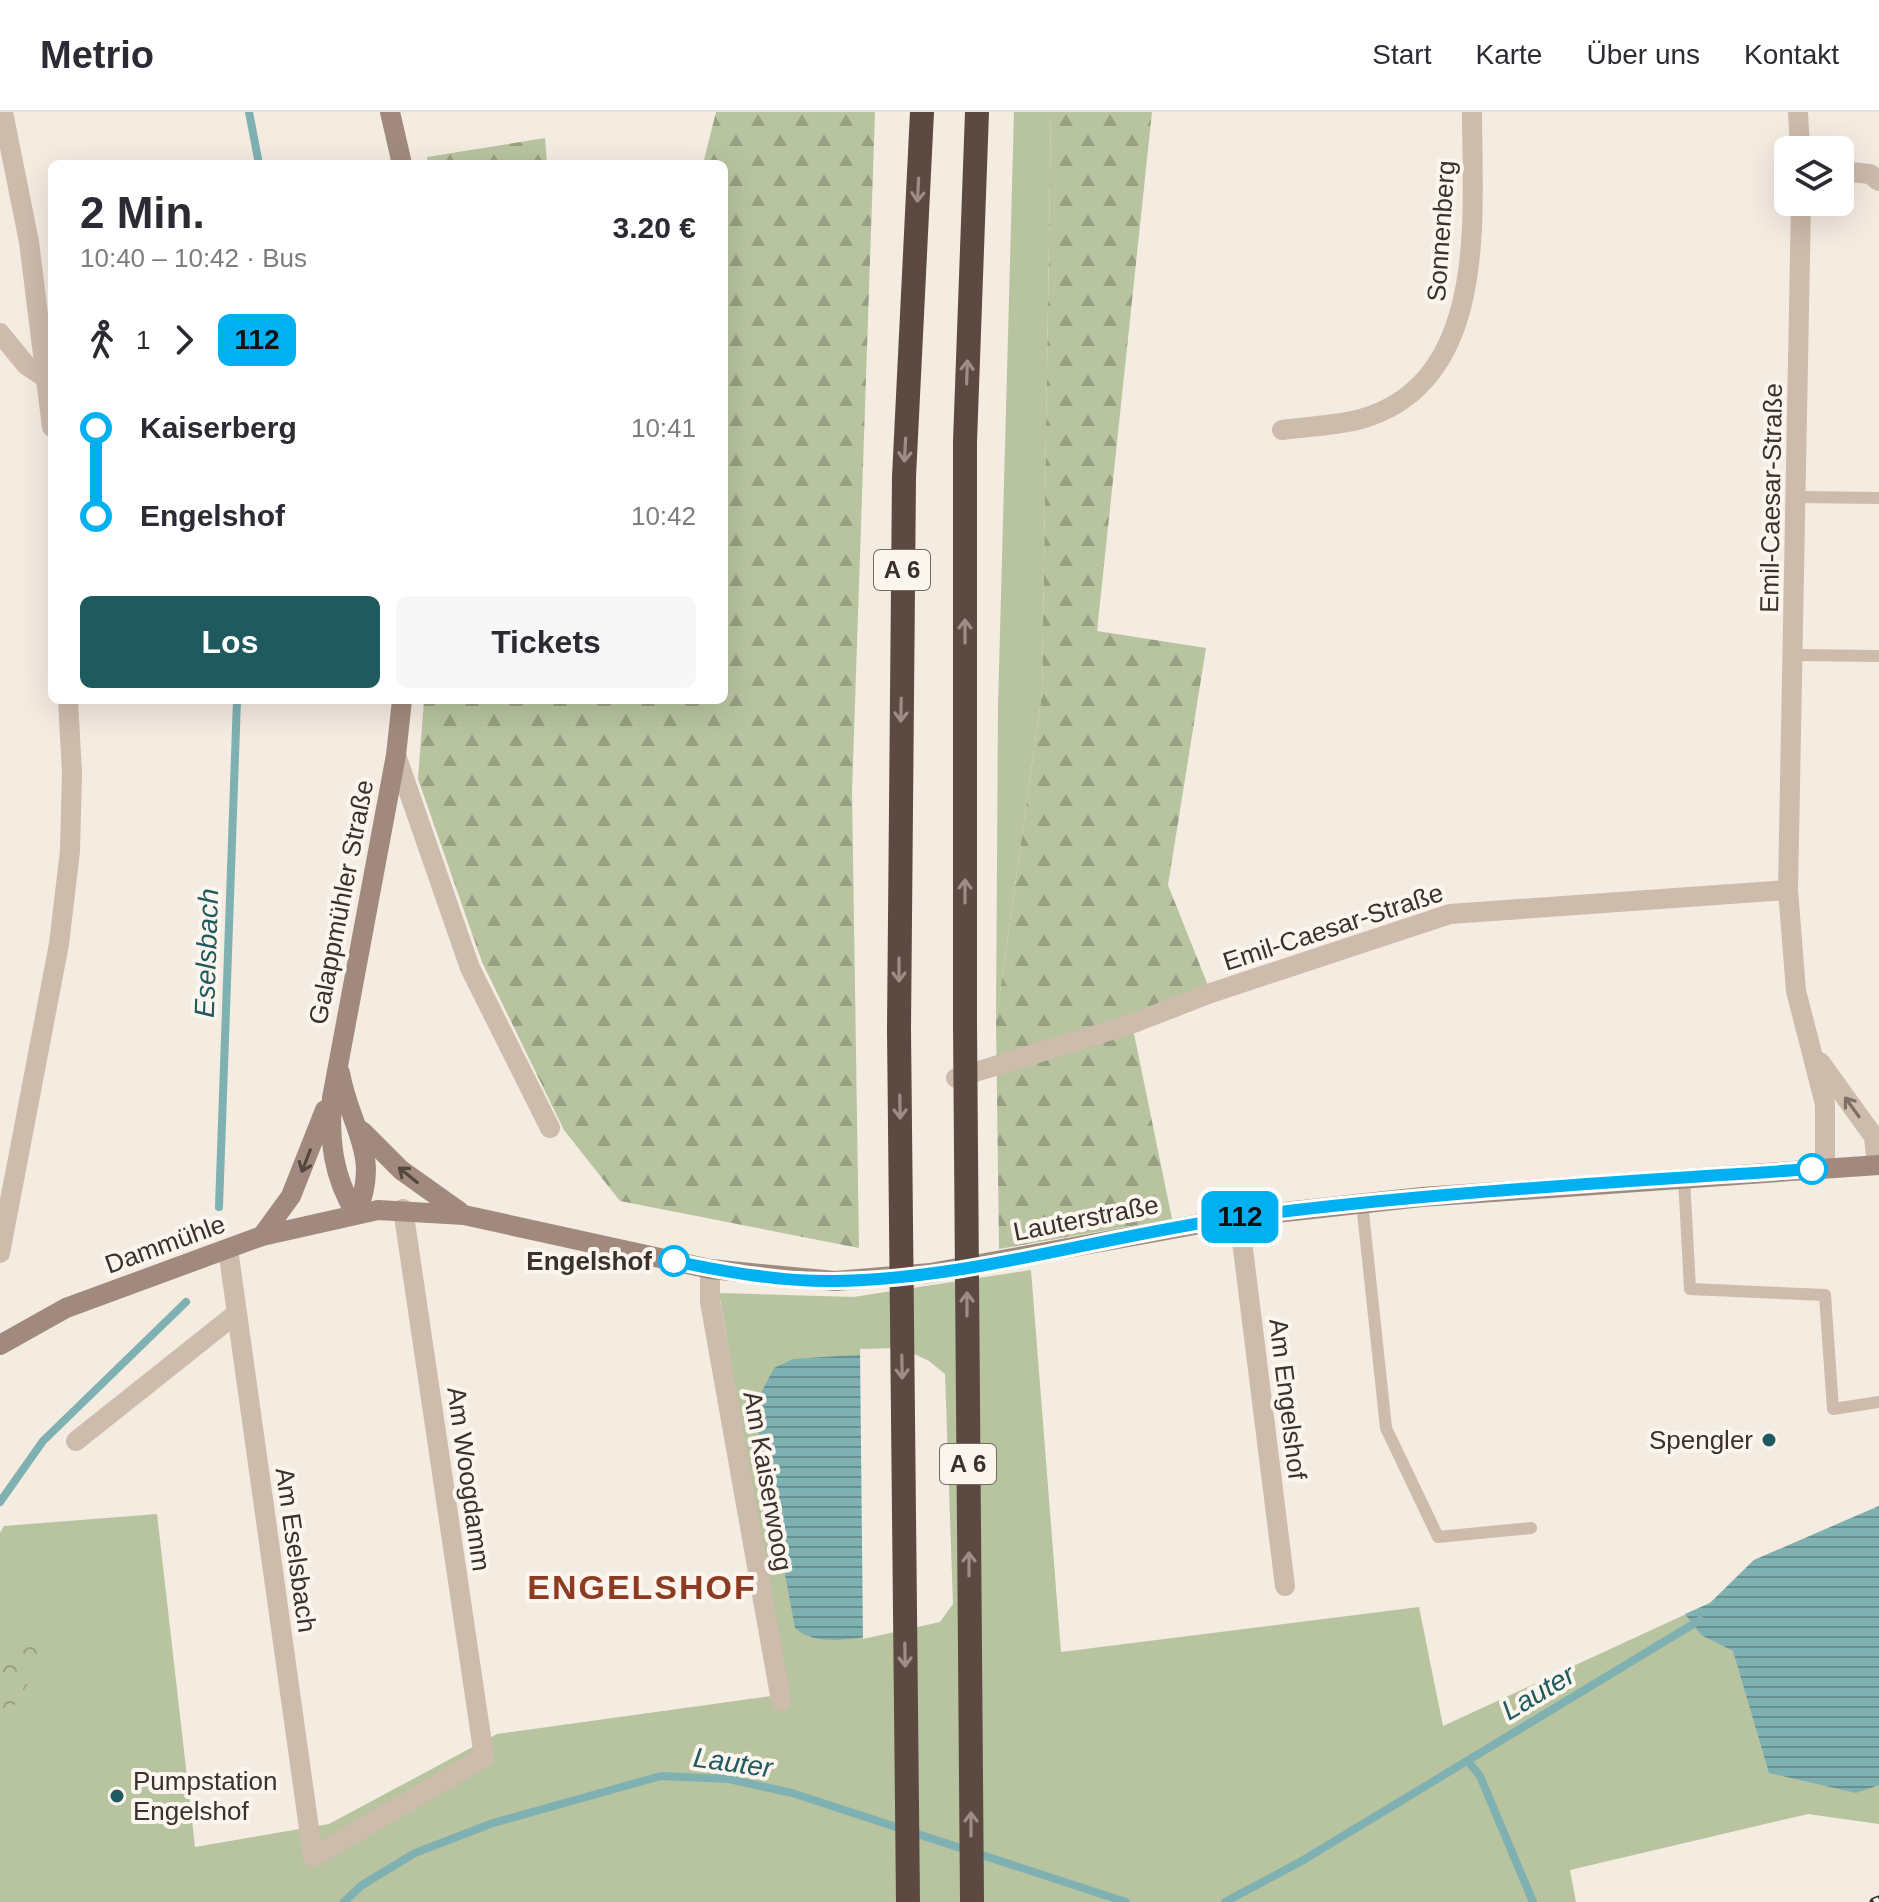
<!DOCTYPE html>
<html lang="de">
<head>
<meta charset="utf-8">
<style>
  :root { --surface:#fff; --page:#f7f7f7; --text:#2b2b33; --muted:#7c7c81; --line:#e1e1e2; --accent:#1f5a5e }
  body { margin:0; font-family:Helvetica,sans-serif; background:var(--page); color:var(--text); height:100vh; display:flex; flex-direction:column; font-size:30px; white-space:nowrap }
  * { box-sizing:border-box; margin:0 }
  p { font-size:26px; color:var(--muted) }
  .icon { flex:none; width:44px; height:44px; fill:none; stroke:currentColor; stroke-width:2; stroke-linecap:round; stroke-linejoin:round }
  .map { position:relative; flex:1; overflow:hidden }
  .drawer { position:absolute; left:48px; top:48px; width:680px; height:544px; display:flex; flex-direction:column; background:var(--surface); border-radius:12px; box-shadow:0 8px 32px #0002 }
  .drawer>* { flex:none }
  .badge { padding:0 16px; border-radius:12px; font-size:28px; line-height:52px }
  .controls { position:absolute; left:1774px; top:24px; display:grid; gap:16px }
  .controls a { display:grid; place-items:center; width:80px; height:80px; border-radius:12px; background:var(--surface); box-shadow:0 8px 32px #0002; font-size:40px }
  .map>.badge { position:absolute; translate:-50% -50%; box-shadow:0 0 0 4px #fff }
  .legs { display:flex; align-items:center; gap:12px; height:88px; padding:0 32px; font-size:26px }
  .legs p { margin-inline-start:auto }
  .overview { display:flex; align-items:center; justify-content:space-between; height:136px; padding:0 32px }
  h1 { font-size:44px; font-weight:600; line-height:60px }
  .action { display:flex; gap:16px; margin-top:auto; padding:16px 32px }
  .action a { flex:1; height:92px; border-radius:12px; background:var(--accent); color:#fff; font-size:32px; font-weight:600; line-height:92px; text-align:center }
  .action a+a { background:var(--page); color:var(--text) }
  ul { padding:0 32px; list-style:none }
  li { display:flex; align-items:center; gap:28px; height:88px; font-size:30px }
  li i { display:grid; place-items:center; width:12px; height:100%; margin:0 10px; background:currentColor }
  li i::after { content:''; width:20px; height:20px; margin:-10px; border:6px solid; border-radius:50%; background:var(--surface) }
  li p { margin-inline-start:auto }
  li:first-child i { background:linear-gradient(#0000 50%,currentColor 0) }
  li:last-child i { background:linear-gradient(currentColor 50%,#0000 0) }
  header { display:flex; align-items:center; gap:48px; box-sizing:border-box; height:112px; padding:0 40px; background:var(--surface); border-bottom:2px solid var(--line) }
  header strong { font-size:38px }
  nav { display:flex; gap:44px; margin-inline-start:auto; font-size:28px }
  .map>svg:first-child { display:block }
  .grass { fill:#b8c4a0 }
  .forest { fill:url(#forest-firs) }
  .park { fill:url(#park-crowns) }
  .water { fill:url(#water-rules) }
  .pier { fill:#f4ebe1 }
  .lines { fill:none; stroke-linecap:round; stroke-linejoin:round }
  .stream { stroke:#7fb0b2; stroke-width:8 }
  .lane { stroke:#cdbbac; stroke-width:12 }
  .street { stroke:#cdbbac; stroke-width:20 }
  .secondary { stroke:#a18a7d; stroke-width:20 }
  .highway { stroke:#5c4a42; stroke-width:24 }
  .rail-casing { stroke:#3b302b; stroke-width:9 }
  .rail { stroke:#fbf5ee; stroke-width:6; stroke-dasharray:18; stroke-linecap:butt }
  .highway-bridge { stroke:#5c4a42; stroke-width:24 }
  .oneway { stroke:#9c8e87 }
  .oneway2 { stroke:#7d6f65 }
  .oneway3 { stroke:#544640 }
  .line-1-casing { stroke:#fff; stroke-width:18 }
  .line-1 { stroke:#00b0f0; stroke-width:12 }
  .stop-1-dot { fill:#fff; stroke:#00b0f0; stroke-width:4 }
  .poi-dot { fill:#1f5a5e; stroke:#fbf5ee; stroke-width:3 }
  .labels { text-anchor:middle; stroke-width:8; stroke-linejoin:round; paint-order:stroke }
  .shield { fill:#fbf5ee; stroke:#756b66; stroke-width:2 }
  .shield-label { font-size:24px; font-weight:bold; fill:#3b302b }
  .street-label { font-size:26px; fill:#3b302b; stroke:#fbf5ee }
  .stop-label { font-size:26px; font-weight:bold; fill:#3b302b; stroke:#fbf5ee; text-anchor:end }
  .poi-label { font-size:26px; fill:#3b302b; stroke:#fbf5ee; text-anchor:end }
  .water-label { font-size:28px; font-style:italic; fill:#1f5a5e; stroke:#fbf5ee }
  .district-label { font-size:34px; font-weight:bold; letter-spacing:2px; fill:#8c3b22; stroke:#fbf5ee }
</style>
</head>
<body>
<header>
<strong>Metrio</strong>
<nav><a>Start</a><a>Karte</a><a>Über uns</a><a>Kontakt</a></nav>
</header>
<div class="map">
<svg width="1879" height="1790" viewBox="0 0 1879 1790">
  <defs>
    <pattern id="forest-firs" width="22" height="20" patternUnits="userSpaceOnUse" patternTransform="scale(2)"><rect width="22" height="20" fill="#b8c4a0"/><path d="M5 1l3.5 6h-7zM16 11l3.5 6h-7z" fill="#97a083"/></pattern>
    <pattern id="park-crowns" width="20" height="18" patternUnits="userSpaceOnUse" patternTransform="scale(2)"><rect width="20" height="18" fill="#b8c4a0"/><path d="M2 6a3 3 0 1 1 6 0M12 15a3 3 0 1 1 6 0" fill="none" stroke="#97a083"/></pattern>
    <pattern id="water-rules" width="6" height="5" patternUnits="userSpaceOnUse" patternTransform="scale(2)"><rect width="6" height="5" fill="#7fb0b2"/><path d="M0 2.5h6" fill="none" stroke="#699091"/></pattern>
  </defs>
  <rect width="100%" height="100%" fill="#f4ebe1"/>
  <path class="grass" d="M1014 0H1051L1042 581 996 909 998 595Z
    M1031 1158 1061 1540 1419 1495 1443 1614 1710 1491 1754 1448 1879 1394V1712L1808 1702 1570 1758 1576 1790H0V1421L4 1414 157 1402 195 1735 329 1712 497 1622 786 1582 719 1181 853 1185Z"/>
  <path class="forest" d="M716 0H875L852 680 859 1136 620 1089 564 1018 482 850 418 667 424 588H724V52H703Z
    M1051 0H1152L1097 519 1206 536 1168 773 1211 881 1132 912 1172 1107 999 1137 996 909 1042 581Z
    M545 26 547 52H428L427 45Z"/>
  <path class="park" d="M0 1530 49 1538 0 1616Z"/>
  <path class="water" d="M901 1240 939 1507C901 1515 824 1544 795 1516L758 1318 762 1279 774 1256 793 1247Z
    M1879 1394V1673L1856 1681 1769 1661 1733 1539 1701 1523 1685 1502 1710 1491 1754 1448Z"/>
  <path class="pier" d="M902 1236 929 1249 945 1262 953 1492 940 1510 863 1527 860 1237Z"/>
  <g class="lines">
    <path class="stream" d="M249 0 259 52
      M219 1095 237 588
      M0 1390 43 1329 186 1190
      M1468 1649 1480 1664 1533 1790
      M344 1790 362 1773 415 1741 493 1711 661 1664 729 1667 792 1681 1126 1790
      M1225 1790 1300 1750 1700 1508"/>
    <path class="lane" d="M1797 385 1879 386
      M1794 543 1879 544
      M1684 1066 1690 1177 1825 1183 1833 1297 1879 1290
      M1362 1091 1386 1316 1438 1425 1531 1416"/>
    <path class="street" d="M3 0 29 130 52 315
      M1798 0 1800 38
      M1840 59 1870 62 1879 69
      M1801 90 1788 778 1796 879 1825 992V1056
      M0 221 26 253 47 267
      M1282 318C1308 314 1336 314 1361 307 1490 270 1472 104 1472 0
      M396 643 470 856 550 1016
      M1820 950 1874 1025 1877 1053
      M956 966 1131 912 1211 881 1450 802 1788 778
      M1239 1105 1285 1474
      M228 1137 313 1745 484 1645 403 1097
      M0 1141 59 832 70 739 72 661 68 588
      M710 1157V1190L781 1589
      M76 1329 237 1201"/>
    <path class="secondary" d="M390 0 402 52
      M340 961C350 1017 382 1043 356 1102
      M362 1019 401 1058 460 1100
      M356 1102C333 1065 329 1029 332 986L396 643 402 588
      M262 1124 291 1084 325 998
      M0 1233 66 1196 262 1124 378 1098 464 1103 710 1157 835 1169 930 1161 1239 1105 1422 1085 1879 1053"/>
    <path class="highway" d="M965 913V330L977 0
      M899 917 904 365 922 0"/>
    <g class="rail-casing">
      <path id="rail" d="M1874 1790 1879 1788"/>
    </g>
    <use href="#rail" class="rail"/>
    <path class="highway-bridge" d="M965 913 972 1790
      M899 917 908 1790"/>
  </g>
  <defs><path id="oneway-shaft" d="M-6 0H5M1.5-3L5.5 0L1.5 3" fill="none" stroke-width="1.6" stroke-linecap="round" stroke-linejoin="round" transform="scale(2)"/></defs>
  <g class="oneway">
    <use href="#oneway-shaft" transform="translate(918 78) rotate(93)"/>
    <use href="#oneway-shaft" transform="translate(967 260) rotate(-88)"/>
    <use href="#oneway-shaft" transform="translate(905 338) rotate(93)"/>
    <use href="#oneway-shaft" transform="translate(965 519) rotate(-90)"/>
    <use href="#oneway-shaft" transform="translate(901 598) rotate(91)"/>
    <use href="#oneway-shaft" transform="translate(965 779) rotate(-90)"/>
    <use href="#oneway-shaft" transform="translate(899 858) rotate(90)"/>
    <use href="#oneway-shaft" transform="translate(900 995) rotate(89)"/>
    <use href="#oneway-shaft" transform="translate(967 1192) rotate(-90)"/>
    <use href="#oneway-shaft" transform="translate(902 1255) rotate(89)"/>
    <use href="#oneway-shaft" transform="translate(969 1452) rotate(-90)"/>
    <use href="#oneway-shaft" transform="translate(905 1543) rotate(89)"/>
    <use href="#oneway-shaft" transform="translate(971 1712) rotate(-90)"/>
  </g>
  <use class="oneway2" href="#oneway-shaft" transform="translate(1852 995) rotate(-126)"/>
  <g class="oneway3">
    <use href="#oneway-shaft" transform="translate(306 1049) rotate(111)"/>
    <use href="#oneway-shaft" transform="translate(408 1063) rotate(-141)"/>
  </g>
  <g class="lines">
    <g class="line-1-casing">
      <path id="line-1" d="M674 1149C726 1160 782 1170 835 1169 972 1167 1106 1123 1240 1105 1430 1080 1621 1070 1812 1057"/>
    </g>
    <use href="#line-1" class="line-1"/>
  </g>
  <g class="stop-1-dot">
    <circle cx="1812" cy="1057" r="14"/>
    <circle cx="674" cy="1149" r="14"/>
  </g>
  <g class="poi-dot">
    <circle cx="1769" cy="1328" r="8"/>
    <circle cx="117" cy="1684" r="8"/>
  </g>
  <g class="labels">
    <g class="shield">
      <rect x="874" y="438" width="56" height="40" rx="6"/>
      <rect x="940" y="1332" width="56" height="40" rx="6"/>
    </g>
    <g class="shield-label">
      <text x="902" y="466">A 6</text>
      <text x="968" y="1360">A 6</text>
    </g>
    <g class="street-label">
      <text transform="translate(1441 119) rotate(-86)" y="9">Sonnenberg</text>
      <text transform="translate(1771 386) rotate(-89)" y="9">Emil-Caesar-Straße</text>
      <text transform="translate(341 790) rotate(-79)" y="9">Galappmühler Straße</text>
      <text transform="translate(1333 815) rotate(-18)" y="9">Emil-Caesar-Straße</text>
      <text transform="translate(1086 1106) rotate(-11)" y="9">Lauterstraße</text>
      <text transform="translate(165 1132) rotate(-20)" y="9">Dammühle</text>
      <text transform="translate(1288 1287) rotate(83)" y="9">Am Engelshof</text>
      <text transform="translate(469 1367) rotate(82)" y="9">Am Woogdamm</text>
      <text transform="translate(768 1369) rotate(80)" y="9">Am Kaiserwoog</text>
      <text transform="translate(296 1438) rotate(82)" y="9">Am Eselsbach</text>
    </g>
    <g class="stop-label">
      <text x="652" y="1158">Engelshof</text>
    </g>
    <g class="poi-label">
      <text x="1753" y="1337">Spengler</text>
      <text x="133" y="1678" text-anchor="start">Pumpstation<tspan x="133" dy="30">Engelshof</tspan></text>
    </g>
    <g class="water-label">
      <text transform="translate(206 841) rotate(-88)" y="10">Eselsbach</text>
      <text transform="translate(1538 1580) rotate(-31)" y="10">Lauter</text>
      <text transform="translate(733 1650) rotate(8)" y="10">Lauter</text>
    </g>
    <g class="district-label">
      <text x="642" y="1487">ENGELSHOF</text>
    </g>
  </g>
</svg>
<div class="controls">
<a><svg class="icon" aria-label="layers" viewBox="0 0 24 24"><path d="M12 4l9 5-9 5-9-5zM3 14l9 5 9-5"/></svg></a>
</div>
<b class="badge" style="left:1240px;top:1105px;background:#00b0f0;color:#111">112</b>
<section class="drawer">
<div class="overview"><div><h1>2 Min.</h1><p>10:40 – 10:42 · Bus</p></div><b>3.20 €</b></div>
<div class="legs"><svg class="icon" aria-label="walk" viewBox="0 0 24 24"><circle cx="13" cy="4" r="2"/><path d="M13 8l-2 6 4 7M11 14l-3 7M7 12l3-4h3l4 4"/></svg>1<svg class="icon" aria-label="forward" viewBox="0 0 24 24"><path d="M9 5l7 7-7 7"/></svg><b class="badge" style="background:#00b0f0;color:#111">112</b></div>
<ul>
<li><i style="color:#00b0f0"></i><b>Kaiserberg</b><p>10:41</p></li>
<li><i style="color:#00b0f0"></i><b>Engelshof</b><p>10:42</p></li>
</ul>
<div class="action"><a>Los</a><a>Tickets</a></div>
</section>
</div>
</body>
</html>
